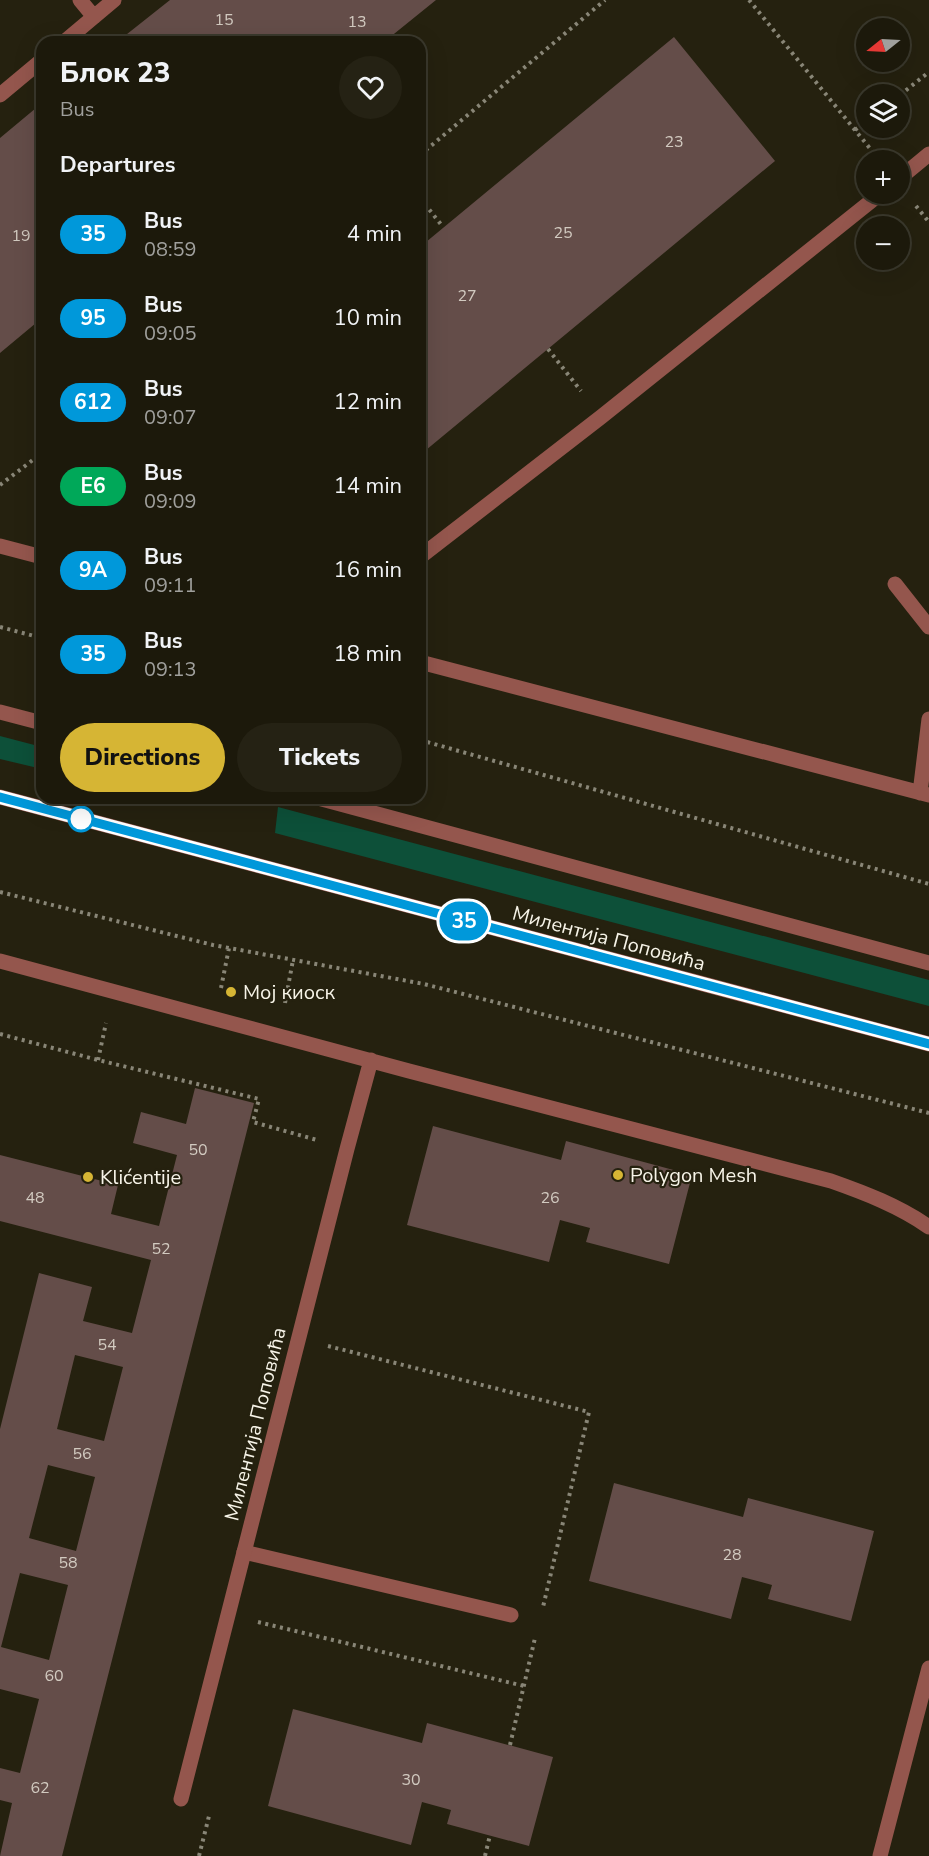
<!DOCTYPE html>
<html lang="en">
<head>
<meta charset="utf-8">
<style>
  :root { --surface:#1c190b; --page:#252214; --text:#f1f3f6; --muted:#a0a09d; --line:#3a382c; --accent:#d6b534 }
  body { margin:0; font-family:"Nunito Sans",sans-serif; background:var(--page); color:var(--text); height:100vh; display:flex; flex-direction:column; font-size:22px; white-space:nowrap }
  * { box-sizing:border-box; margin:0 }
  p { font-size:20px; color:var(--muted) }
  .icon { flex:none; width:33px; height:33px; fill:none; stroke:currentColor; stroke-width:2; stroke-linecap:round; stroke-linejoin:round }
  .map { position:relative; flex:1; overflow:hidden }
  .sheet { position:absolute; left:36px; top:36px; width:390px; height:768px; display:flex; flex-direction:column; background:var(--surface); border-radius:18px; box-shadow:0 6px 24px #0002,0 0 0 2px var(--line) }
  .sheet>* { flex:none }
  .badge { padding:0 12px; border-radius:20px; font-size:21px; line-height:39px }
  .needle { width:39px; rotate:252deg }
  .fabs { position:absolute; left:856px; top:18px; display:grid; gap:12px }
  .fabs a { display:grid; place-items:center; width:54px; height:54px; border-radius:50%; background:var(--surface); box-shadow:0 6px 24px #0002,0 0 0 2px var(--line); font-size:30px }
  .map>.badge { position:absolute; translate:-50% -50%; box-shadow:0 0 0 3px #fff }
  h2 { padding:0 24px; font-size:22px; line-height:54px }
  .round { display:grid; place-items:center; flex:none; width:63px; height:63px; border-radius:32px; background:var(--page) }
  .overview { display:flex; align-items:center; justify-content:space-between; height:102px; padding:0 24px }
  h1 { font-size:28px; font-weight:800; line-height:45px }
  .primary-button { display:flex; gap:12px; margin-top:auto; padding:12px 24px }
  .primary-button a { flex:1; height:69px; border-radius:36px; background:var(--accent); color:#111; font-size:24px; font-weight:800; line-height:69px; text-align:center }
  .primary-button a+a { background:var(--page); color:var(--text) }
  ul { padding:0; list-style:none }
  li { display:flex; align-items:center; gap:18px; height:84px; padding:0 24px }
  li div { flex:1 }
  li b { display:block; font-size:22px }
  li em { font-style:normal }
  li .badge { min-width:66px; font-weight:700; text-align:center }
  .map>svg:first-child { display:block }
  .green { fill:#0d5039 }
  .building { fill:#644d49; fill-rule:evenodd }
  .lines { fill:none; stroke-linecap:round; stroke-linejoin:round }
  .path { stroke:#898677; stroke-width:4; stroke-dasharray:3 4.5; stroke-linecap:butt }
  .service { stroke:#94564d; stroke-width:15 }
  .minor { stroke:#94564d; stroke-width:15 }
  .tertiary { stroke:#94564d; stroke-width:15 }
  .line-casing { stroke:#fff; stroke-width:14 }
  .line { stroke:#0098da; stroke-width:9 }
  .stop-dot { fill:#fff; stroke:#0098da; stroke-width:3 }
  .poi-dot { fill:#d6b534; stroke:#25210f; stroke-width:2 }
  .labels { text-anchor:middle; stroke-width:4.5; stroke-linejoin:round; paint-order:stroke }
  .number-label { font-size:16px; fill:#d2cac0 }
  .street-label { font-size:20px; fill:#f7f4e8; stroke:#25210f }
  .poi-label { font-size:20px; fill:#f7f4e8; stroke:#25210f; text-anchor:start }
</style>
</head>
<body>
<div class="map">
<svg width="929" height="1856" viewBox="0 0 929 1856">
  <rect width="100%" height="100%" fill="#25210f"/>
  <path class="green" d="M0 736 42 747V769L0 759Z
    M278 807 929 980V1006L275 833Z"/>
  <path class="building" d="M170 0H436L384 42H117Z
    M674 37 775 161 420 455V247Z
    M42 103V318L0 353V138Z
    M195 1088 254 1103 62 1856H0L12 1803 0 1800V1768L20 1773 39 1699 0 1689V1429L39 1273 92 1287 83 1321 132 1333 151 1260 0 1221V1155L118 1185 111 1214 159 1226 177 1155 133 1143 141 1112 186 1124ZM75 1355 123 1367 104 1441 57 1429ZM48 1465 95 1477 76 1551 29 1538ZM20 1573 68 1585 49 1660 1 1647Z
    M433 1126 561 1160 566 1141 692 1175 669 1264 586 1242 590 1228 560 1220 549 1262 407 1225Z
    M614 1483 743 1517 748 1498 874 1531 851 1621 768 1599 772 1585 742 1577 731 1619 589 1581Z
    M293 1709 422 1743 427 1723 553 1757 529 1846 447 1824 451 1810 422 1802 411 1845 268 1806Z"/>
  <g class="lines">
    <path class="path" d="M749 0 877 157
      M900 95 929 72
      M855 130 867 121
      M420 155 605 0
      M420 198 443 227
      M916 206 929 222
      M548 349 581 391
      M0 485 42 453
      M0 627 42 638
      M420 740 929 884
      M0 892 213 945 424 984 929 1113
      M221 988 229 948
      M285 1003 293 960
      M0 1034 98 1060 259 1099 253 1122 317 1140
      M98 1060 106 1023
      M328 1346 589 1412 543 1607
      M258 1622 524 1686
      M510 1745 535 1638
      M199 1856 209 1816
      M485 1856 490 1835"/>
    <path class="service" d="M80 0 94 17
      M64 42 114 0
      M0 95 42 60
      M900 178 929 154
      M420 557 601 417 880 194
      M244 1552 511 1615"/>
    <path class="minor" d="M0 546 42 557
      M895 584 929 627
      M420 662 929 795
      M920 793 929 719
      M0 961 409 1071 831 1181C865 1193 899 1206 929 1227
      M181 1799 347 1149 371 1060
      M880 1856 929 1668"/>
    <path class="tertiary" d="M0 712 42 723
      M0 797 929 1044
      M318 798 929 963"/>
  </g>
  <g class="lines">
    <g class="line-casing">
      <path id="line" d="M0 797 929 1044"/>
    </g>
    <use href="#line" class="line"/>
  </g>
  <circle class="stop-dot" cx="81" cy="819" r="12"/>
  <g class="poi-dot">
    <circle cx="231" cy="992" r="6"/>
    <circle cx="618" cy="1175" r="6"/>
    <circle cx="88" cy="1177" r="6"/>
  </g>
  <g class="labels">
    <g class="number-label">
      <text x="224" y="25">15</text>
      <text x="357" y="27">13</text>
      <text x="674" y="147">23</text>
      <text x="563" y="238">25</text>
      <text x="21" y="241">19</text>
      <text x="467" y="301">27</text>
      <text x="198" y="1155">50</text>
      <text x="35" y="1203">48</text>
      <text x="550" y="1203">26</text>
      <text x="161" y="1254">52</text>
      <text x="107" y="1350">54</text>
      <text x="82" y="1459">56</text>
      <text x="732" y="1560">28</text>
      <text x="68" y="1568">58</text>
      <text x="54" y="1681">60</text>
      <text x="411" y="1785">30</text>
      <text x="40" y="1793">62</text>
    </g>
    <g class="street-label">
      <text transform="translate(609 938) rotate(15)" y="7">Милентија Поповића</text>
      <text transform="translate(255 1424) rotate(-76)" y="7">Милентија Поповића</text>
    </g>
    <g class="poi-label">
      <text x="243" y="999">Мој киоск</text>
      <text x="630" y="1182">Polygon Mesh</text>
      <text x="100" y="1184">Klićentije</text>
    </g>
  </g>
</svg>
<div class="fabs">
<a><svg class="needle" viewBox="-14 -14 28 28"><path d="M0-13l5 13h-10z" fill="#e53935"/><path d="M0 13l5-13h-10z" fill="#a0a09d"/></svg></a>
<a><svg class="icon" aria-label="layers" viewBox="0 0 24 24"><path d="M12 4l9 5-9 5-9-5zM3 14l9 5 9-5"/></svg></a>
<a>+</a>
<a>−</a>
</div>
<b class="badge" style="left:464px;top:921px;background:#0098da;color:#fff">35</b>
<section class="sheet">
<div class="overview"><div><h1>Блок 23</h1><p>Bus</p></div><a class="round"><svg class="icon" aria-label="heart" viewBox="0 0 24 24"><path d="M12 20l-8-8c-3-5 5-10 8-4 3-6 11-1 8 4z"/></svg></a></div>
<h2>Departures</h2>
<ul>
<li><span class="badge" style="background:#0098da;color:#fff">35</span><div><b>Bus</b><p>08:59</p></div><em>4 min</em></li>
<li><span class="badge" style="background:#0098da;color:#fff">95</span><div><b>Bus</b><p>09:05</p></div><em>10 min</em></li>
<li><span class="badge" style="background:#0098da;color:#fff">612</span><div><b>Bus</b><p>09:07</p></div><em>12 min</em></li>
<li><span class="badge" style="background:#00a859;color:#fff">E6</span><div><b>Bus</b><p>09:09</p></div><em>14 min</em></li>
<li><span class="badge" style="background:#0098da;color:#fff">9A</span><div><b>Bus</b><p>09:11</p></div><em>16 min</em></li>
<li><span class="badge" style="background:#0098da;color:#fff">35</span><div><b>Bus</b><p>09:13</p></div><em>18 min</em></li>
</ul>
<div class="primary-button"><a>Directions</a><a>Tickets</a></div>
</section>
</div>
</body>
</html>
